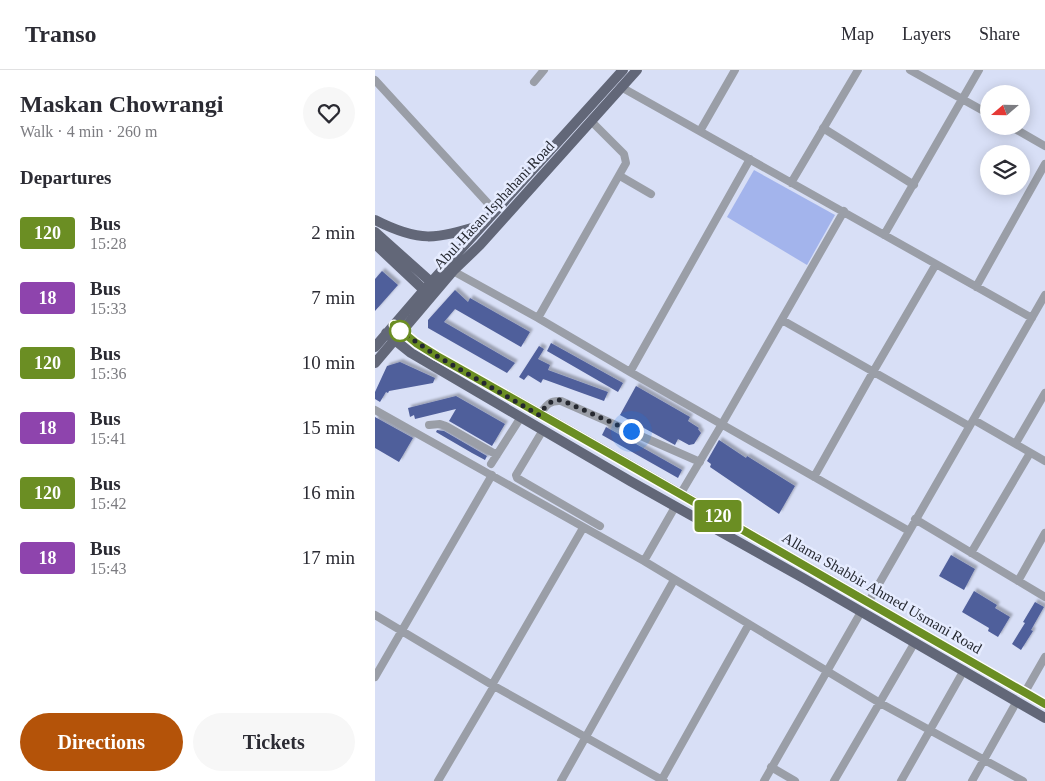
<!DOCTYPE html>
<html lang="en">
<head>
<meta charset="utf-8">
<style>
  :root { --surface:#fff; --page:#f7f7f7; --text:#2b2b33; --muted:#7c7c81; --line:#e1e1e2; --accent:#b45309 }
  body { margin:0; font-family:Georgia,serif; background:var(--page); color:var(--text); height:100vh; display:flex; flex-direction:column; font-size:19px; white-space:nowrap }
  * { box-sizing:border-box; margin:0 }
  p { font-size:16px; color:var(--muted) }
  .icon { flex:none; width:28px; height:28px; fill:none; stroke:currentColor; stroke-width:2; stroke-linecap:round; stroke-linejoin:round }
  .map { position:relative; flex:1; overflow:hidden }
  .drawer { display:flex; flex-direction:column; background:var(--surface); width:375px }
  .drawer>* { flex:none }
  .badge { padding:0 10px; border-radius:4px; font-size:18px; line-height:32px }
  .needle { width:32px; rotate:250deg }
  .buttons { position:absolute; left:605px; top:15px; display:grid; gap:10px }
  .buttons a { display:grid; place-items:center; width:50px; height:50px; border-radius:50%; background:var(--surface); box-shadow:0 2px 12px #0003; font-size:25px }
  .you { position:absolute; width:25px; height:25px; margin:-12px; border:4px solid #fff; border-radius:50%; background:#1a73e8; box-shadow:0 0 0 8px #1a73e833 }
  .map>.badge { position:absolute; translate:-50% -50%; box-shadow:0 0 0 2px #fff }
  h2 { padding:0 20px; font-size:19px; line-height:45px }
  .round { display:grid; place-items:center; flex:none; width:52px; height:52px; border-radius:26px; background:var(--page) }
  .headline { display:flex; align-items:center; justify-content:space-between; height:85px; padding:0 20px }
  h1 { font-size:24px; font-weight:700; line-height:38px }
  .action { display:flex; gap:10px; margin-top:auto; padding:10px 20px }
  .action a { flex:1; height:58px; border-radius:30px; background:var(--accent); color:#fff; font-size:20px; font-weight:700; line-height:58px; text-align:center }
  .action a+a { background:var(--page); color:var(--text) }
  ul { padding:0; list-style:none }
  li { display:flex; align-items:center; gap:15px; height:65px; padding:0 20px }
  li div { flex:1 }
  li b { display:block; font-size:19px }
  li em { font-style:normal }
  li .badge { min-width:55px; font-weight:700; text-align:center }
  header { display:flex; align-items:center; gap:30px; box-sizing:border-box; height:70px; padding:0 25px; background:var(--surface); border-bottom:1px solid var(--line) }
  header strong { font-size:24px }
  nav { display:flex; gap:28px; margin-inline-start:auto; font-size:18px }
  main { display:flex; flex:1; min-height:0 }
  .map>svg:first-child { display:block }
  .green { fill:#a3b4ec }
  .building { fill:#505f9b; filter:url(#shadow) }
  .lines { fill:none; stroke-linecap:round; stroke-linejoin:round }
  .minor { stroke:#9a9ea7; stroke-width:8 }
  .major { stroke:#626778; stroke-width:10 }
  .line-casing { stroke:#fff; stroke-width:11 }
  .line { stroke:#6b8e23; stroke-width:8 }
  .walk { stroke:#252830; stroke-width:5; stroke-dasharray:0 9 }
  .stop-dot { fill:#fff; stroke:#6b8e23; stroke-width:2.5 }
  .labels { text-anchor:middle; stroke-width:5; stroke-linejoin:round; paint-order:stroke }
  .street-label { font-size:15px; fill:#252830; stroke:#e6ecff }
</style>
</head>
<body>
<header>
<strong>Transo</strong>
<nav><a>Map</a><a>Layers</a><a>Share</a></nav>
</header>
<main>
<section class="drawer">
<div class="headline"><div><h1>Maskan Chowrangi</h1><p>Walk · 4 min · 260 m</p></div><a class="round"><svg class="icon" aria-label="heart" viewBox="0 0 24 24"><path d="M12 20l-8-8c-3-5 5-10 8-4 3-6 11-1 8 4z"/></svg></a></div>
<h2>Departures</h2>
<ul>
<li><span class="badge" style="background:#6b8e23;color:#fff">120</span><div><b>Bus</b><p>15:28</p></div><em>2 min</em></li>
<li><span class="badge" style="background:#8e44ad;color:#fff">18</span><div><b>Bus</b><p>15:33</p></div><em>7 min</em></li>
<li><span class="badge" style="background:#6b8e23;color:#fff">120</span><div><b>Bus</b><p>15:36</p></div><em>10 min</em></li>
<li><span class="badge" style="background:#8e44ad;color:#fff">18</span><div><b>Bus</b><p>15:41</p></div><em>15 min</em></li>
<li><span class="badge" style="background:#6b8e23;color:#fff">120</span><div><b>Bus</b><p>15:42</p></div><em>16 min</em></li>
<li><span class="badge" style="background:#8e44ad;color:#fff">18</span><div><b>Bus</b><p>15:43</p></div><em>17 min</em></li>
</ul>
<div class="action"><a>Directions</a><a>Tickets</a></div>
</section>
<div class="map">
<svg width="670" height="711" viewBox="0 0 670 711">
  <defs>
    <filter id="shadow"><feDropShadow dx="3" dy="-3" stdDeviation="1" flood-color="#0004"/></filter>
  </defs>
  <rect width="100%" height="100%" fill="#d8dff6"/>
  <path class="green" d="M379 100 460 145 432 195 352 147Z"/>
  <path class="building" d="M7 201 23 215 0 241V209Z
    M80 220 93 232 95 228 155 262 146 277 80 239 69 252 140 293 132 303 53 258V250Z
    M176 273 248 313 243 322 172 281Z
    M164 276 169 279 163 289 175 295 173 300 233 322 229 331 168 309 166 313 153 305 149 310 144 307Z
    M25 292 60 308 58 313 14 321 13 323 11 322 5 332 0 329V322L12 296Z
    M261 316 315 347 313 351 324 358 323 359 326 363 319 374 314 375 303 369 300 375 245 345Z
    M81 326 130 354 117 376 74 351 81 339 40 349 39 345 35 347 33 338Z
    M0 347 38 368 24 392 0 378Z
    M231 357 307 400 303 408 227 365Z
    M62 360 69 361 112 386 110 390 97 383 61 362Z
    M344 370 371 388 372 386 420 416 404 444 335 397 336 394 332 391Z
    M576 485 600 499 589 520 564 506Z
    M599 521 622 535 620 538 635 547 623 567 613 561 614 558 587 542Z
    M660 532 669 537 656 560 658 561 646 580 637 574 650 553 648 552Z"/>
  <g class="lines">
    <path class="minor" d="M535 0 614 44
      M0 10 120 141
      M159 12 169 0
      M246 17 657 248
      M635 56 670 76
      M448 58 539 115
      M325 61 360 0
      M245 106 276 124
      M416 113 483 0
      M509 165 604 0
      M78 201 163 248 255 302 534 461
      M601 217 670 94
      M163 248 251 93 249 84 216 51
      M407 250 594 356
      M255 302 375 89
      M0 340 269 491 505 633 648 711
      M164 345C171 336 174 330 186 331L325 392
      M599 350 670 391
      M54 355 65 354 71 356 122 385
      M168 360 141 405 142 408 225 456
      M641 373 670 323
      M116 394 146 347
      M439 407 498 302 561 194
      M306 423 347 354 469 141
      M540 449 670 527
      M596 483 655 383
      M269 491 300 437
      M643 511 670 463
      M493 533 670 225
      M0 545 119 616 289 711
      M0 607 117 405
      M117 615 208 458
      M650 622 670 587
      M396 697 420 711
      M63 711 119 616
      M186 711 299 510
      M286 711 374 554
      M389 711 486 542
      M459 711 540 572
      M526 711 589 600
      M597 711 642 631"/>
    <path class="major" d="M0 150C45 173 60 169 107 155
      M0 162 56 212
      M0 174 49 220
      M19 255 41 273 62 286C266 399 467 518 670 634
      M11 263 36 283 255 411 428 508 670 648
      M0 277 49 220 248 0
      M0 293 78 201 105 175 262 0"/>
  </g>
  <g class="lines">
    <g class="line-casing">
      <path id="line" d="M19 255 41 273 62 286C266 400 467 518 670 634"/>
    </g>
    <use href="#line" class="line"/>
    <path class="walk" d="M25 261 62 286 164 345C171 336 174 330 186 330L256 361"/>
  </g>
  <circle class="stop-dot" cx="25" cy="261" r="10"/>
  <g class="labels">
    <g class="street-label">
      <text transform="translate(119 135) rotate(-47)" y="5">Abul Hasan Isphahani Road</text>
      <text transform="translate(507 523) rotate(30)" y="5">Allama Shabbir Ahmed Usmani Road</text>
    </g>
  </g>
</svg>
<div class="buttons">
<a><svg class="needle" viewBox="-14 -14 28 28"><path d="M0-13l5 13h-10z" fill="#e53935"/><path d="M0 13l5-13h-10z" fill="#7c7c81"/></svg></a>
<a><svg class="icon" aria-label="layers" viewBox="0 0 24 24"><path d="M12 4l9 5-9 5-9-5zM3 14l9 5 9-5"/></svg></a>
</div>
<div class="you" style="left:256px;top:361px"></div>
<b class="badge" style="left:343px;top:446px;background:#6b8e23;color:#fff">120</b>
</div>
</main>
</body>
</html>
